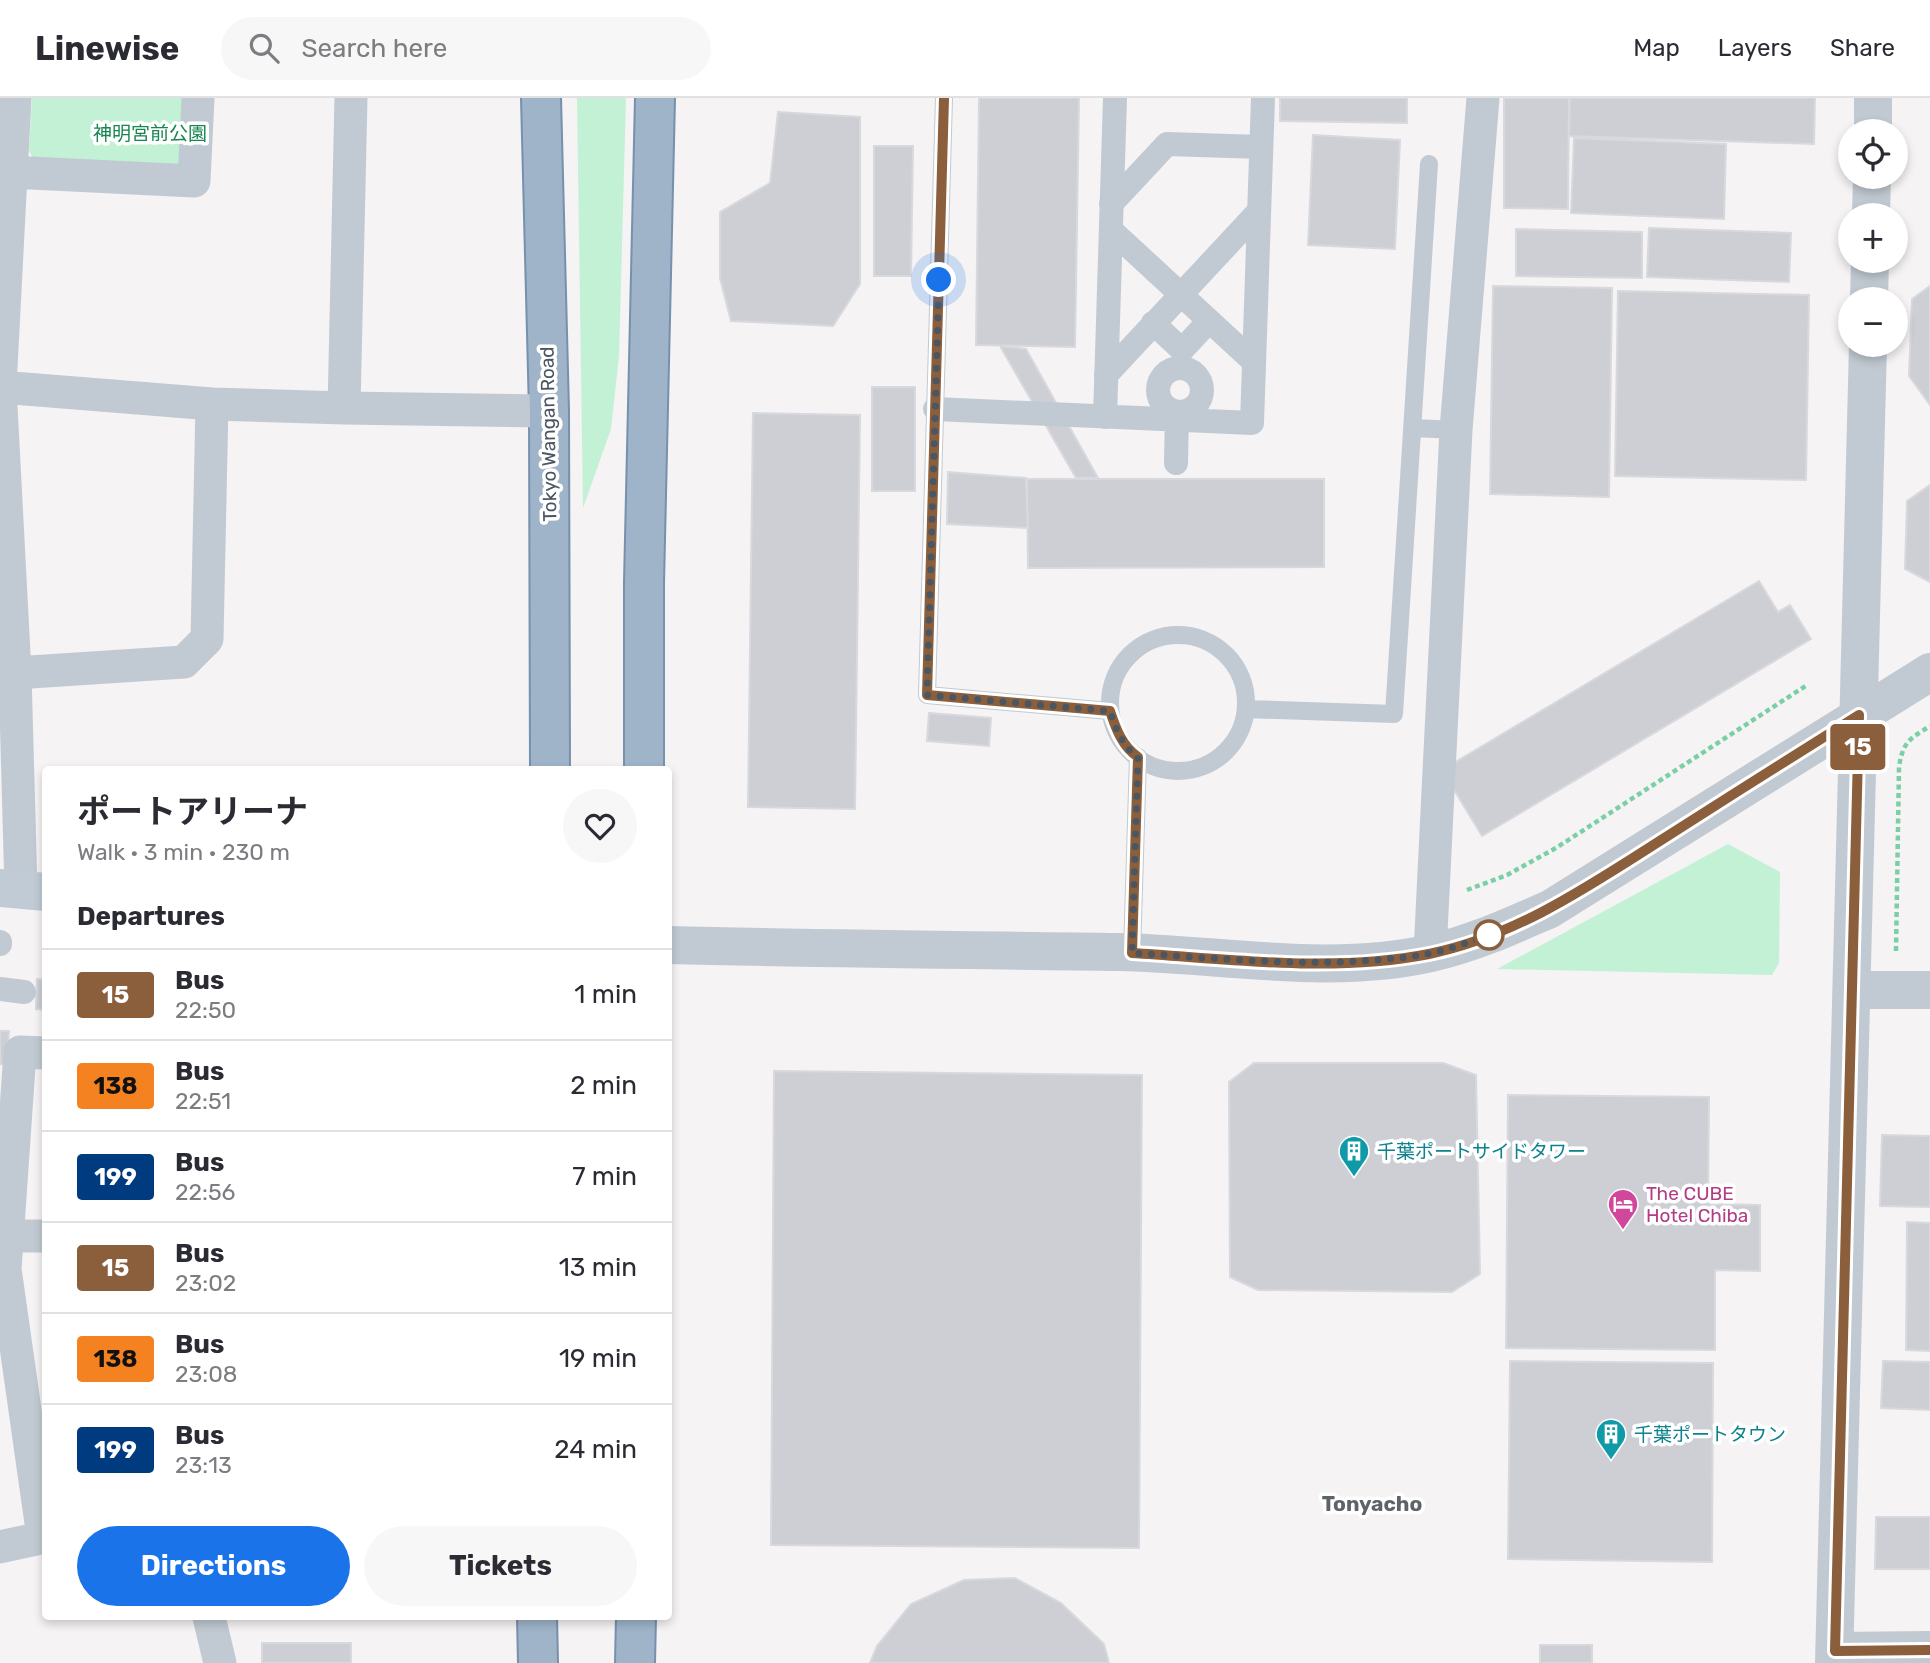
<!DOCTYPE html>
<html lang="en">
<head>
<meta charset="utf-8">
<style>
  :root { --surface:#fff; --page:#f7f7f7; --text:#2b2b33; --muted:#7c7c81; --line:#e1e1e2; --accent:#1a73e8 }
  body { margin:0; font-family:Rubik,"Noto Sans JP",sans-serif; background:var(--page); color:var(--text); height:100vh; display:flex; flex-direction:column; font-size:26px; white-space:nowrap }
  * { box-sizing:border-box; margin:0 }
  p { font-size:23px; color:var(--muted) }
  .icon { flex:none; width:38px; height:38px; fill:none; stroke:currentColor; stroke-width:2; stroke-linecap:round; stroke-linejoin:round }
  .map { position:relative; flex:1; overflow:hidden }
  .details { position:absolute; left:42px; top:668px; width:630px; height:854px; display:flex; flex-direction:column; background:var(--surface); border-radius:7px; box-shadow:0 4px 10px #0003 }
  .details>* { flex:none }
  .badge { padding:0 14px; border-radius:5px; font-size:24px; line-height:46px }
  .buttons { position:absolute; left:1838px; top:21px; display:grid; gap:14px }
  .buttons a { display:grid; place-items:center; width:70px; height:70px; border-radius:50%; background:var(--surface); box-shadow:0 4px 10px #0003; font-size:35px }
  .you { position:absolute; width:35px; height:35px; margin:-18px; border:5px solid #fff; border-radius:50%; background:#1a73e8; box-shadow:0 0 0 10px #1a73e833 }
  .map>.badge { position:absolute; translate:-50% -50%; box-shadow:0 0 0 4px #fff }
  h2 { padding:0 35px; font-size:26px; line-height:63px }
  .round { display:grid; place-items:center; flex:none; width:74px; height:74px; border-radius:37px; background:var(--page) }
  .head { display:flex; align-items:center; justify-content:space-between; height:119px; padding:0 35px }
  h1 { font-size:33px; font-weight:700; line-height:52px }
  .action { display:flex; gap:14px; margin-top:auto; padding:14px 35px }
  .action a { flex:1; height:80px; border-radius:42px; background:var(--accent); color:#fff; font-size:28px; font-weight:700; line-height:80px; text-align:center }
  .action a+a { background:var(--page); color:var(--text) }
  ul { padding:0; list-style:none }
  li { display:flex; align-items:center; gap:21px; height:91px; padding:0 35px; border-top:2px solid var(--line) }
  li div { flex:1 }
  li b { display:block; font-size:26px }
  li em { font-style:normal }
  li .badge { min-width:77px; font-weight:700; text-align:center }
  header { display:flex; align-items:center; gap:42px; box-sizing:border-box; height:98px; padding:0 35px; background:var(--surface); border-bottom:2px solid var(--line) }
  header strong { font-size:33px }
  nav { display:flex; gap:38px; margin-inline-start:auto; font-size:24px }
  .search { width:490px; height:63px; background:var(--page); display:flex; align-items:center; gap:18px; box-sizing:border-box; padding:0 24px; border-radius:38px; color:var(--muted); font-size:26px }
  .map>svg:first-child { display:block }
  .green { fill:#c3f1d5 }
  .building { fill:#cdcfd5; stroke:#d7d9de; stroke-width:2 }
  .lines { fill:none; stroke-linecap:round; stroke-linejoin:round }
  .trunk-casing { stroke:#7690ad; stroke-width:42 }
  .path { stroke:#7ad0a6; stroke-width:4.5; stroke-dasharray:5 3.5; stroke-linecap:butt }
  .service { stroke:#c1cad2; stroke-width:18 }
  .pedestrian { stroke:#c1cad2; stroke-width:24 }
  .minor { stroke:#c1cad2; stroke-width:33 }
  .tertiary { stroke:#c1cad2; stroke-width:38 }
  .secondary { stroke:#c1cbd6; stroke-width:38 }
  .trunk { stroke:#9fb4c9; stroke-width:38 }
  .line-casing { stroke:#fff; stroke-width:16 }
  .line { stroke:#8b5e3c; stroke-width:10 }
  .walk { stroke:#4a5661; stroke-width:7; stroke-dasharray:0 12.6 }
  .stop-dot { fill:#fff; stroke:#8b5e3c; stroke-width:3.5 }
  .labels { text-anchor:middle; stroke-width:7; stroke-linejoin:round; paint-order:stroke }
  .park-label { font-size:19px; fill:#17864f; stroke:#fff }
  .street-label { font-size:19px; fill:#4a5661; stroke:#fff }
  .culture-label { font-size:19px; fill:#0d838f; stroke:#fff; text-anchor:start }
  .hotel-label { font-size:19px; fill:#b23c85; stroke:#fff; text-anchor:start }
  .neighbourhood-label { font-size:21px; font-weight:bold; fill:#5f6368; stroke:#fff }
</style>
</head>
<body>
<header>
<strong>Linewise</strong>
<div class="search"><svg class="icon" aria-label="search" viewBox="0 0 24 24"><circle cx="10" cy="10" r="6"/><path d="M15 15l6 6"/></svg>Search here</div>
<nav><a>Map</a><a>Layers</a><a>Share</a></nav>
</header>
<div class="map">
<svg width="1930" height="1565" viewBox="0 0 1930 1565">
  <rect width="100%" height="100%" fill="#f5f3f3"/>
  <path class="green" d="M32 0H188L185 60 174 72 35 64 29 53Z
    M577 0H626L619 258 611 331 583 410Z
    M1728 746 1780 774 1779 865 1772 877 1497 871Z"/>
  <path class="building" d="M979 0H1079L1075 249 976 247Z
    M1280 0H1407V25L1280 23Z
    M1504 0H1569L1568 111 1504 110Z
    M1570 0H1815L1814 46 1569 38Z
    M778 14 860 19V186L833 228 731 223 720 180V114L770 85Z
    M1313 37 1400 42 1395 151 1308 147Z
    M1574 40 1726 46 1724 121 1571 115Z
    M874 48H913L911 178H874Z
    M1649 130 1791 135 1789 184 1647 179Z
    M1516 131 1642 134V180L1516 178Z
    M1493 188 1612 190 1609 399 1490 396Z
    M1930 188V307L1909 278 1912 201Z
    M1618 193 1809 197 1806 382 1615 378Z
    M1000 248 1026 251 1098 380H1076Z
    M872 289H915V393H872Z
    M753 315 860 317 855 711 748 709Z
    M948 374 1026 380 1028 430 947 426Z
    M1027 381H1324V469L1028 470Z
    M1930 387V484L1905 471 1907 403Z
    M1759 483 1778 514 1790 507 1811 541 1482 738 1442 672Z
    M929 615 991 620 989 648 927 643Z
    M37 881 46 882V912L36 911Z
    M0 933H9L7 967 0 966Z
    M1254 965H1443L1476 977 1480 1176 1452 1194 1258 1192 1230 1179 1229 984Z
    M774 973 1142 977 1139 1450 771 1447Z
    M1508 997 1709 999 1708 1106 1760 1107V1173L1715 1172V1252L1506 1250Z
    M1882 1037 1930 1038V1109L1880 1108Z
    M1907 1124 1930 1125V1253L1906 1252Z
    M1510 1263 1713 1265 1712 1464 1508 1461Z
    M1883 1263 1930 1264V1312L1881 1310Z
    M1876 1419H1930V1471H1875Z
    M1015 1480 1061 1505 1104 1546 1109 1565H870L877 1548 911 1506 964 1482Z
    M262 1545H351V1565H262Z
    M1540 1547H1592V1565H1540Z"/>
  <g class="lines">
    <g class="trunk-casing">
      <path id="trunk" d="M541 0 549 313 550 672
        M644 672V485L655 0
        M537 1519 538 1565
        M635 1565 636 1519"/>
    </g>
    <path class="path" d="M1467 792 1507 777 1556 750 1807 587
      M1896 853 1899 669C1903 644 1909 641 1930 628"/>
    <path class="service" d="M944 0 927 597 1110 613
      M1413 330 1456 332
      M1110 605a68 68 0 1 1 136 0a68 68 0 1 1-136 0Z
      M1246 611 1394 616 1429 66
      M1132 855 1138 659"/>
    <path class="pedestrian" d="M1111 106 1167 46 1261 49
      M1111 132 1254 264
      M1153 225 1182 252 1209 223
      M1158 292a22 22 0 1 1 44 0a22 22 0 1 1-44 0Z
      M1106 277 1259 113
      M935 311 1252 325 1263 0
      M1105 319 1115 0
      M1176 365 1177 314
      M0 846V844
      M0 891 24 894"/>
    <path class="minor" d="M15 0 0 289 15 575 21 792
      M11 74 194 83 198 0
      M0 289 212 306 344 310 549 313
      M344 310 351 0
      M0 574 15 575 184 564 207 541 212 306
      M1430 855 1456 332 1483 0
      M0 1138H46
      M43 1439 5 1171 20 954 46 955
      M0 1449 46 1439
      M209 1519 220 1565"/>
    <path class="tertiary" d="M1873 33V0
      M1871 117 1872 79
      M1869 201 1870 163
      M668 847C819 851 969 852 1119 854 1221 856 1330 878 1431 855 1472 846 1511 828 1550 811L1930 574
      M1852 892H1930
      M1835 1553 1930 1552
      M1834 1565 1868 247"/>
    <path class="secondary" d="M0 790 46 794"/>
    <use href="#trunk" class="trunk"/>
  </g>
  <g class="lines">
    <g class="line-casing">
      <path id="line" d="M944 0 927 597 1110 613C1116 631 1122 648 1138 659L1132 855C1230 861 1332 875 1429 856 1517 838 1592 786 1666 739 1730 698 1795 657 1859 617L1835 1553 1930 1552"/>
    </g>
    <use href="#line" class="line"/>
    <path class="walk" d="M939 182 927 597 1110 613C1116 631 1122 648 1138 659L1132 855C1230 861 1330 872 1427 856 1448 852 1469 844 1489 837"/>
  </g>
  <defs>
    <g id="building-pin" transform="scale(1.575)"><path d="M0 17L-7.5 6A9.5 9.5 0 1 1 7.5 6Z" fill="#0f9aa8" stroke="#fff"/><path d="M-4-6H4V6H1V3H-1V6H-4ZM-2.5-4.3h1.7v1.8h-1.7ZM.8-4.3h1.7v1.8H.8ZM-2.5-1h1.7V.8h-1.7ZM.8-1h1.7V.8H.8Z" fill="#fff"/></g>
    <g id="hotel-pin" transform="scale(1.575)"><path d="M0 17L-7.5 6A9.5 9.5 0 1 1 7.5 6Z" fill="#d1479c" stroke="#fff"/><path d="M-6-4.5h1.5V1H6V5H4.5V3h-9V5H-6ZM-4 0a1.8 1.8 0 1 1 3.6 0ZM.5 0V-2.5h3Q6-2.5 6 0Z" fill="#fff"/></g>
  </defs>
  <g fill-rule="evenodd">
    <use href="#building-pin" x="1354" y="1053"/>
    <use href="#hotel-pin" x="1623" y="1106"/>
    <use href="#building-pin" x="1611" y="1336"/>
  </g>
  <circle class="stop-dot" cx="1489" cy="837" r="14"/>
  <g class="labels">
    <g class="park-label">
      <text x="150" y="42">神明宮前公園</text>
    </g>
    <g class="street-label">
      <text transform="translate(548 336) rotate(-91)" y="7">Tokyo Wangan Road</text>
    </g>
    <g class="culture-label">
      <text x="1377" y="1060">千葉ポートサイドタワー</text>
      <text x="1634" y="1343">千葉ポートタウン</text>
    </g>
    <g class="hotel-label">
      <text x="1646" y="1102">The CUBE<tspan x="1646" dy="22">Hotel Chiba</tspan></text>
    </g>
    <g class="neighbourhood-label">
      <text x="1372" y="1413">Tonyacho</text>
    </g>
  </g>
</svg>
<div class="buttons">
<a><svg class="icon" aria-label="locate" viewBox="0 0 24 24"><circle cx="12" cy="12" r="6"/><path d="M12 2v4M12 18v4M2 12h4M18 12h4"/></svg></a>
<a>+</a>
<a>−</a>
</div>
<div class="you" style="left:939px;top:182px"></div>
<b class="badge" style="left:1858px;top:649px;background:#8b5e3c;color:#fff">15</b>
<section class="details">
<div class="head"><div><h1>ポートアリーナ</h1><p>Walk · 3 min · 230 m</p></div><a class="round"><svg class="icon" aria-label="heart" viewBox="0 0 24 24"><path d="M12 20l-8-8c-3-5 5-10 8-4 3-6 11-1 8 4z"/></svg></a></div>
<h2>Departures</h2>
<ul>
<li><span class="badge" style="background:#8b5e3c;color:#fff">15</span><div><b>Bus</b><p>22:50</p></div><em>1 min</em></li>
<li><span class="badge" style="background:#f58220;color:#111">138</span><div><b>Bus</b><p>22:51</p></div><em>2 min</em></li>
<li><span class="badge" style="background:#003b80;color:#fff">199</span><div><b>Bus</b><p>22:56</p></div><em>7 min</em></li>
<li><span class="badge" style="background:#8b5e3c;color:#fff">15</span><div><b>Bus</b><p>23:02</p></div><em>13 min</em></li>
<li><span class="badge" style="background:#f58220;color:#111">138</span><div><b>Bus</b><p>23:08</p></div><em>19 min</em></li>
<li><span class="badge" style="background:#003b80;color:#fff">199</span><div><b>Bus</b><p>23:13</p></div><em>24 min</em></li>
</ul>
<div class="action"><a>Directions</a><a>Tickets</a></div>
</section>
</div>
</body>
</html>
